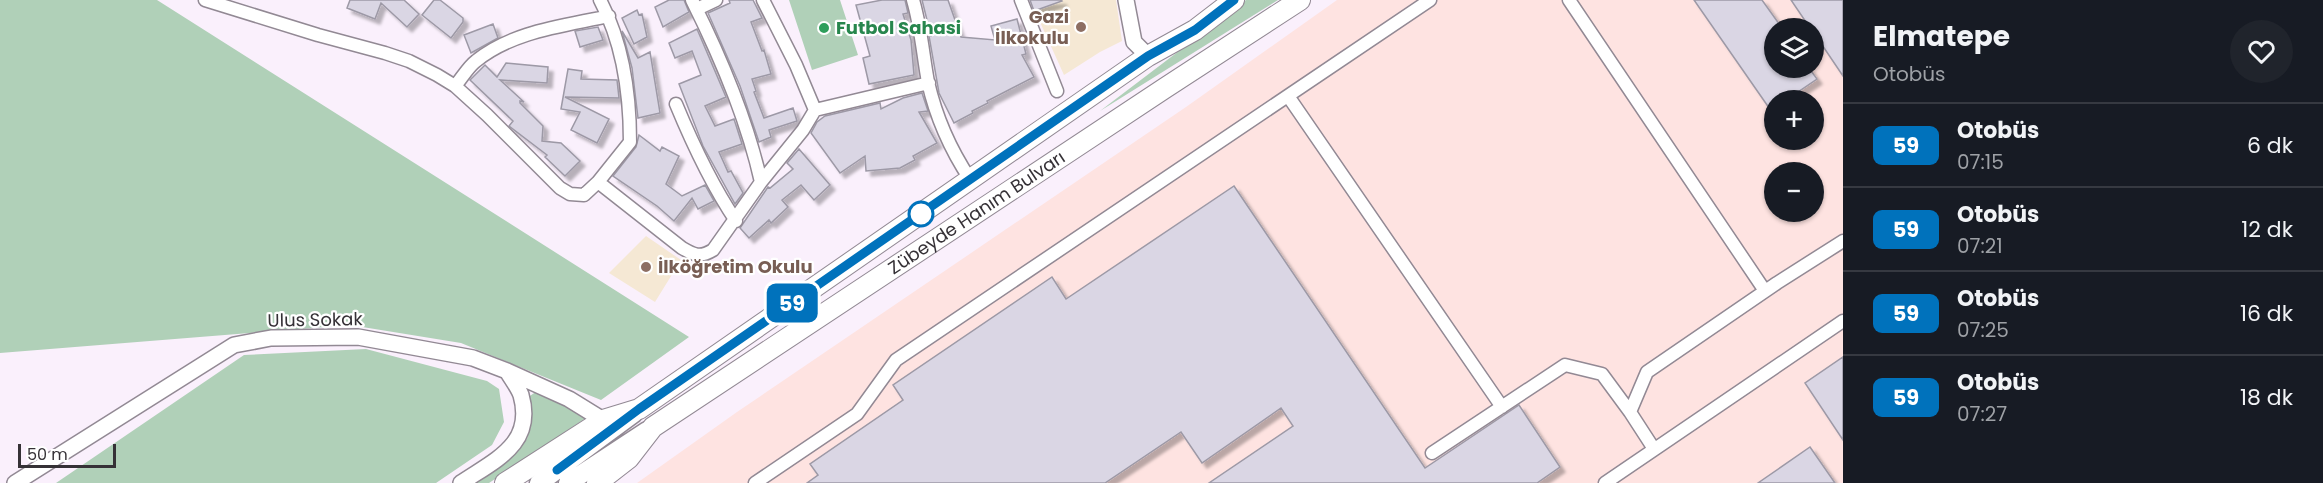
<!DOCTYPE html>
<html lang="tr">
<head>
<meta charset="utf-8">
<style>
  :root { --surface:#171b24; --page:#20242c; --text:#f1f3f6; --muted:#9ea1a6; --line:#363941 }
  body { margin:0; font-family:Poppins,sans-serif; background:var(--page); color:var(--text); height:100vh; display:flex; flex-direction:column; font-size:22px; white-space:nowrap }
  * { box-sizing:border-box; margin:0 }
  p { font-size:20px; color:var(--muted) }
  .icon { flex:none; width:33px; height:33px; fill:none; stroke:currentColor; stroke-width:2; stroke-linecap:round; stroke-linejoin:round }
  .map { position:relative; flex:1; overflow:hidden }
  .side { display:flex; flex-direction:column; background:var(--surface); width:480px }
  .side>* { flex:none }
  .badge { padding:0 12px; border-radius:9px; font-size:21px; line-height:39px }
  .controls { position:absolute; left:1764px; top:18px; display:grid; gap:12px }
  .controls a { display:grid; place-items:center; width:60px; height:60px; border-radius:50%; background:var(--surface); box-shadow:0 2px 4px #0004; font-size:30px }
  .scale { position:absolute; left:18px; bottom:15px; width:98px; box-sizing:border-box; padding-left:6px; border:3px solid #353136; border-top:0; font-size:16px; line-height:21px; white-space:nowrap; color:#353136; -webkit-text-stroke:4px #fff; paint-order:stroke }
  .map>.badge { position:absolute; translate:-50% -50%; box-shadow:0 0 0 3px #fff }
  .round { display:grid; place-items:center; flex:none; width:63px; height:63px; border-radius:32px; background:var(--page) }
  .head { display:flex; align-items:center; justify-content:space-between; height:102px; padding:0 30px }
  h1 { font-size:28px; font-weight:700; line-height:45px }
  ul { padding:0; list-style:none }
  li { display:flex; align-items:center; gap:18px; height:84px; padding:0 30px; border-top:2px solid var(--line) }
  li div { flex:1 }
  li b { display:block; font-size:22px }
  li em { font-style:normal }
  li .badge { min-width:66px; font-weight:700; text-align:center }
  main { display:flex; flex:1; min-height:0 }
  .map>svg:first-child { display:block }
  .industrial { fill:#fee3e1; fill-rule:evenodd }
  .education { fill:#f5e8d4 }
  .green { fill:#b0d0b8 }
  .building { fill:#dad6e4; stroke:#9d99a6; stroke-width:1.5; filter:url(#shadow) }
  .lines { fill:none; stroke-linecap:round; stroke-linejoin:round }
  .minor-casing { stroke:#928994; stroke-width:15 }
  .tertiary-casing { stroke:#928994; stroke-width:18 }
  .primary-casing { stroke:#928994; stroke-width:21 }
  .trunk-casing { stroke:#928994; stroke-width:22 }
  .minor { stroke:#fff; stroke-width:12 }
  .tertiary { stroke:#fff; stroke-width:15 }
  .primary { stroke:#fff; stroke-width:18 }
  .trunk { stroke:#fff; stroke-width:20 }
  .line-casing { stroke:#fff; stroke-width:14 }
  .line { stroke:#0072bc; stroke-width:9 }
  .education-dot { fill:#8d6e63; stroke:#fff; stroke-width:2 }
  .leisure-dot { fill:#2e9e5b; stroke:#fff; stroke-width:2 }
  .stop-dot { fill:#fff; stroke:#0072bc; stroke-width:3 }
  .labels { text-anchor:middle; stroke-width:4.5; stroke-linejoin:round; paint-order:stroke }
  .education-label { font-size:18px; font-weight:bold; fill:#785e54; stroke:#fff; text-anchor:end }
  .leisure-label { font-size:18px; font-weight:bold; fill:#27864d; stroke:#fff; text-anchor:start }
  .street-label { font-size:18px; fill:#353136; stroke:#fff }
</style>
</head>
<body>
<main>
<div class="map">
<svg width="1843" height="483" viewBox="0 0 1843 483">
  <defs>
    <filter id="shadow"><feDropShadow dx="5" dy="5" stdDeviation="1.5" flood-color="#0004"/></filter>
  </defs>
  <rect width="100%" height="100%" fill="#faf0fc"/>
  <path class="industrial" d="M1337 0H1843V483H637L737 412 1186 107ZM1774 28H1814V68H1774ZM1774 100H1814V140H1774ZM1774 172H1814V212H1774Z"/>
  <path class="education" d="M1030 0H1116L1122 41 1100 52 1064 75Z
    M646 236 681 260 655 302 609 273Z"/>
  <path class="green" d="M0 0H157L689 337 601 400 461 343 350 325 0 353Z
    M789 0H840L858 55 812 70Z
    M1246 0H1278L1100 111Z
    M366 349 487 381 499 389 504 422 492 445 436 483H56L244 355Z
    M537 391 586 418 489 483H464L527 439 530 424 527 398Z"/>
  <path class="building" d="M350 0H404L419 14 407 27 381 3 375 19 347 8Z
    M434 0H440L463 18V22L451 38 422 15Z
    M669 0H684L689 12 663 27 655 7Z
    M729 0H753L762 18 751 22 762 51 764 50 771 74 752 79 756 91 754 92 764 118 793 108 797 121 769 130 771 137 759 142 740 86 708 13 730 3Z
    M882 0H905L908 13 903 14 911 40 914 75 869 84 863 58 870 56 856 5Z
    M922 0H948L961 37 995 40 991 26 1017 19 1026 54 1022 55 1034 77 987 101 988 103 972 111 973 113 954 123 939 93 929 36H931Z
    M1030 0H1061L1062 1 1034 11Z
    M1694 0H1762L1782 28H1774V68H1809L1817 79 1786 100H1774V115Z
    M1791 0H1843V76L1814 33V28H1810Z
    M637 10 639 15 642 14 647 37 634 44 622 18Z
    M493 24 498 38 471 53 464 35Z
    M598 27 603 40 580 47 575 31Z
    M697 29 726 97 705 106 715 126 734 119 742 144 719 152 728 172 731 171 743 193 735 204 703 146 679 84 701 75 692 51 675 58 669 43Z
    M622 31 638 58 650 52 660 113 638 118 632 68Z
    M506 63 548 67 547 83 500 80 524 102 520 101V103L543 126 542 141 561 143 580 161 565 176 545 157 547 155 509 126 513 121 470 80 485 65 497 77Z
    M568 69 582 71 581 79 617 80 619 98 565 97 609 119 597 143 571 130 580 112 561 109Z
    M922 93 928 111 919 112 937 143 913 156 915 160 900 168 866 171 865 156 840 173 811 133 817 122 825 116 880 103 881 109 903 98Z
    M639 135 660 151 662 147 679 156 666 184 682 196 705 185 714 201 698 209 692 198 674 221 657 206 613 176 636 147Z
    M799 149 830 185 814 200 801 185 782 200 788 207 771 223 769 220 749 238 740 228 768 187 770 188 793 169 787 163Z
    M1234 186 1425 468 1519 405 1560 467 1537 483H1209L1293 426 1281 408 1202 463 1181 432 1105 483H807L818 475 810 464 903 400 893 385 1052 277 1066 299Z
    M1843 357V440L1805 383Z
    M1810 447 1835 483H1758Z"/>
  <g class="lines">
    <g class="minor-casing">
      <path id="minor" d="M205 0 318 35 385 53 409 61 437 75 455 86 487 115 560 188 570 194 584 195 598 182
        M600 0C623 43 630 94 630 142L598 182 682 248C694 255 700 258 713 250L761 182 803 130 815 110 929 83
        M692 0C721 58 747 119 761 182
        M763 0 796 65 815 110
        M913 0C921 27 923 55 928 82 936 117 950 149 970 179
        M1021 0 1057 91
        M1569 0 1765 291
        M697 9 716 0
        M455 86C462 78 468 67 476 61 513 31 564 26 609 16
        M1288 96 1502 407
        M676 104C693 145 711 184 736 221
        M1654 449 1630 412 1647 372 1777 283 1843 241
        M1432 453 1565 365 1602 374 1630 412
        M755 483 857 414 896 360 1430 0
        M1605 483 1843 321"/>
    </g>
    <g class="tertiary-casing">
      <path id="tertiary" d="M1126 0 1134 42 1148 56
        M15 483 234 345 271 338 358 337 473 358 507 371 569 399 603 420
        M461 483C495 460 535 444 521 395 518 387 511 378 507 371"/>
    </g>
    <g class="primary-casing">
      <path id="primary" d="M539 483 634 413
        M568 483 647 431"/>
    </g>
    <g class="trunk-casing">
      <g id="trunk">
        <path d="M505 483 603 420 639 409 1148 56 1195 30 1234 0"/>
        <path id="s1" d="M597 483 629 458 653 427 1165 88 1300 0"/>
      </g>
    </g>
    <use href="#minor" class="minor"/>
    <use href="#tertiary" class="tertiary"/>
    <use href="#primary" class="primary"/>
    <use href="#trunk" class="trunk"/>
  </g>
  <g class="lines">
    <g class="line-casing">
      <path id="line" d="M557 470 639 409 1148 56 1195 30 1234 0"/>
    </g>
    <use href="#line" class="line"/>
  </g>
  <g class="education-dot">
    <circle cx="1081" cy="27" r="6"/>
    <circle cx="646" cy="267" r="6"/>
  </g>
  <circle class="leisure-dot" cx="824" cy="28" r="6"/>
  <circle class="stop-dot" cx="921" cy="214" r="12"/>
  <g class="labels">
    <g class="education-label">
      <text x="1069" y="23">Gazi<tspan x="1069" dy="21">İlkokulu</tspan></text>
      <text x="658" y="273" text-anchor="start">İlköğretim Okulu</text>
    </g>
    <g class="leisure-label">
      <text x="836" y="34">Futbol Sahasi</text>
    </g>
    <g class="street-label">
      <text dy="6" stroke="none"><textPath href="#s1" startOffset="468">Zübeyde Hanım Bulvarı</textPath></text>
      <text transform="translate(315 320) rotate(-1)" y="6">Ulus Sokak</text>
    </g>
  </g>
</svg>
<div class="controls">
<a><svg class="icon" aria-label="layers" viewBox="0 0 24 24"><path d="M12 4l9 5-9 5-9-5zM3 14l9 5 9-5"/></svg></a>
<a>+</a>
<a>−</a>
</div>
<div class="scale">50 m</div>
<b class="badge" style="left:792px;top:303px;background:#0072bc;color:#fff">59</b>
</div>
<section class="side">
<div class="head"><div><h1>Elmatepe</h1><p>Otobüs</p></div><a class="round"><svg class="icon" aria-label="heart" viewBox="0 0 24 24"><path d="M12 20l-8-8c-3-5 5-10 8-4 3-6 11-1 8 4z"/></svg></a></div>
<ul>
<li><span class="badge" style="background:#0072bc;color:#fff">59</span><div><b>Otobüs</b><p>07:15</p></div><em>6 dk</em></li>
<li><span class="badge" style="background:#0072bc;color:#fff">59</span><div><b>Otobüs</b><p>07:21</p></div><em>12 dk</em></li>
<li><span class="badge" style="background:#0072bc;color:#fff">59</span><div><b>Otobüs</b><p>07:25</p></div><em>16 dk</em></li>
<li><span class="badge" style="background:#0072bc;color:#fff">59</span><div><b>Otobüs</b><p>07:27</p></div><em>18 dk</em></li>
</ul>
</section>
</main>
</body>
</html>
